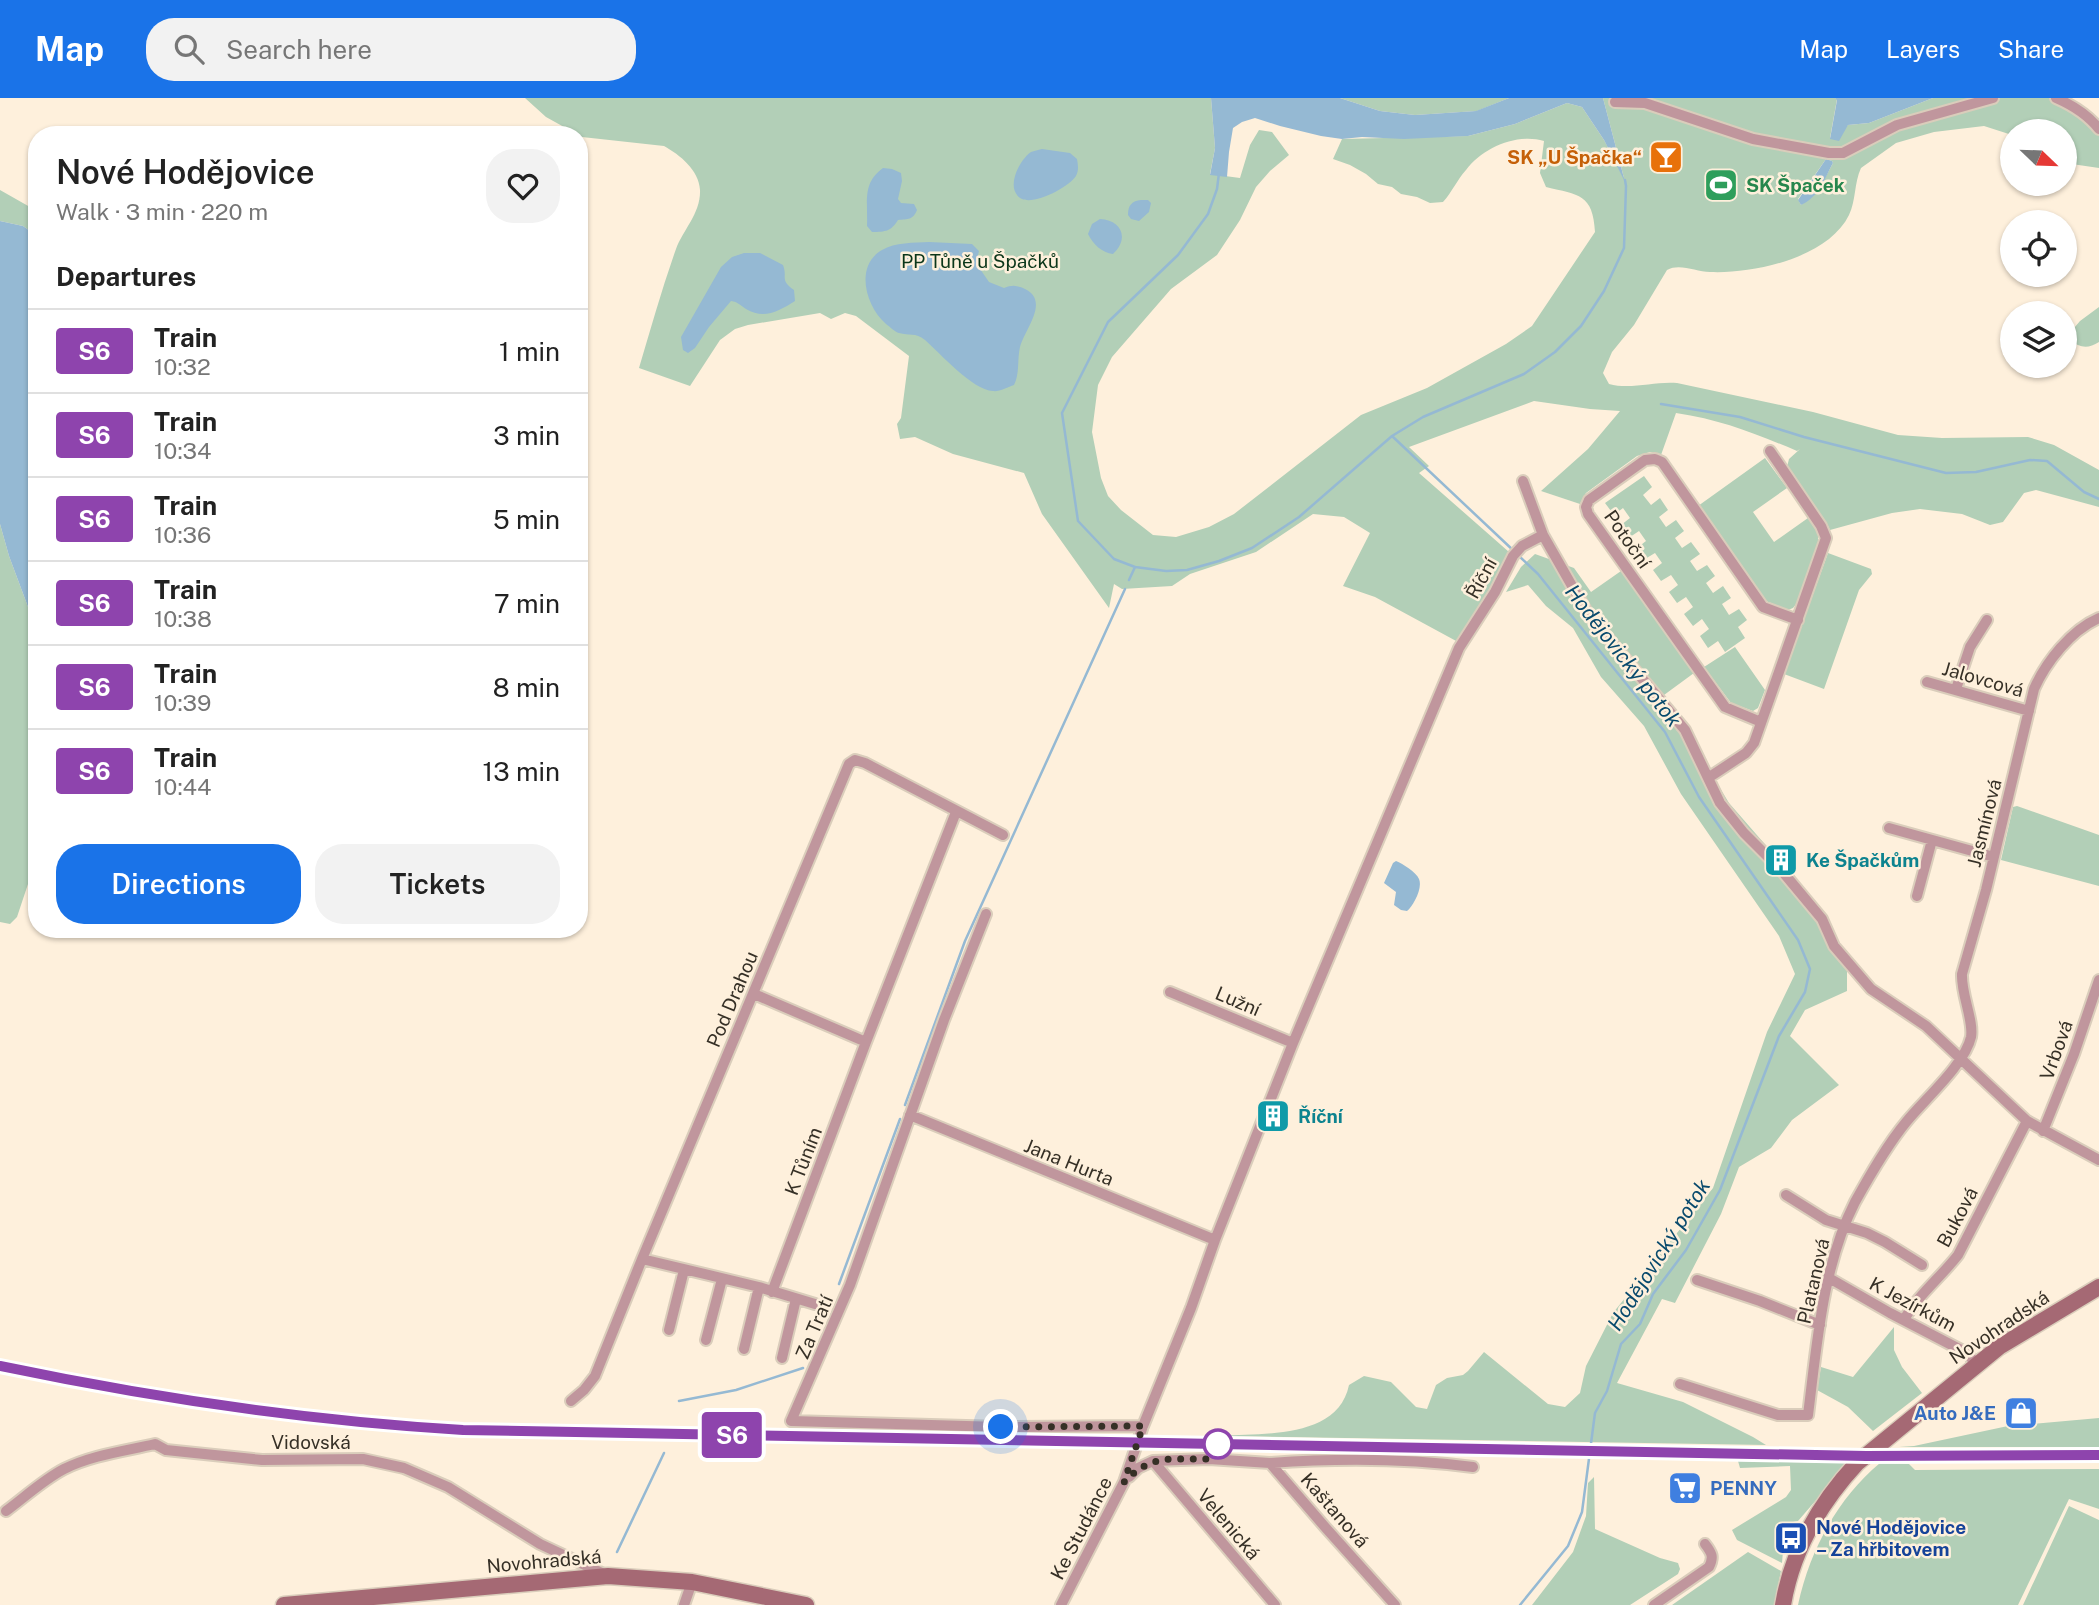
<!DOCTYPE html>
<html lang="en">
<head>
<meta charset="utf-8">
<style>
  :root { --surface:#fff; --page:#f2f2f2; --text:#222; --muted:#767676; --line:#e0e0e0; --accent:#1a73e8 }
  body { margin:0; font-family:"Public Sans",sans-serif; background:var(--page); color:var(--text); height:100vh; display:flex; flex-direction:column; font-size:26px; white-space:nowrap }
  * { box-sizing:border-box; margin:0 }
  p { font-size:23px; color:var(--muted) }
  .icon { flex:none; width:38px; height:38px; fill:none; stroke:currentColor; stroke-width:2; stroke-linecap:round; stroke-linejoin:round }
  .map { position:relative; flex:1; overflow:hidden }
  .details { position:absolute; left:28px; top:28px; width:560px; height:812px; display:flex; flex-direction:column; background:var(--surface); border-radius:28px; box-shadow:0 2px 5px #0004 }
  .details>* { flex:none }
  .badge { padding:0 14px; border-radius:5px; font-size:24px; line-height:46px }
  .needle { width:46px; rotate:113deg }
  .tools { position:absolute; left:2000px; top:21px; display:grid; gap:14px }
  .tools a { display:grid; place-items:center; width:77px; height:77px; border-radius:50%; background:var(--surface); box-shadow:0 2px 5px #0004; font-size:35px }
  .you { position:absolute; width:35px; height:35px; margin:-18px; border:5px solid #fff; border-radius:50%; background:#1a73e8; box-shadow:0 0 0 10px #1a73e833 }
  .map>.badge { position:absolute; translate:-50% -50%; box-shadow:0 0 0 4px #fff }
  h2 { padding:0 28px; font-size:26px; line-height:63px }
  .round { display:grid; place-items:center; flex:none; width:74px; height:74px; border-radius:28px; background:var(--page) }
  .head { display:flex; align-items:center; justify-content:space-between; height:119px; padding:0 28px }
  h1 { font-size:33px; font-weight:600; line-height:52px }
  .button { display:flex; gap:14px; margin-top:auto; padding:14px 28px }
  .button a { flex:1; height:80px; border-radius:28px; background:var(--accent); color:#fff; font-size:28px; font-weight:600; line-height:80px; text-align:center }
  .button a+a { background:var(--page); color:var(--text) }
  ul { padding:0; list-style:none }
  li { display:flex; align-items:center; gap:21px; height:84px; padding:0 28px; border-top:2px solid var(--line) }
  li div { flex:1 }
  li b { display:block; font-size:26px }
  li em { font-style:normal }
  li .badge { min-width:77px; font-weight:700; text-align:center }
  header { display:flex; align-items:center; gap:42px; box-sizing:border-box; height:98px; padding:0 35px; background:var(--accent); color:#fff }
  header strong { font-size:33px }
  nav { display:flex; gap:38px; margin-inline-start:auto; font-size:24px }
  .search { width:490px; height:63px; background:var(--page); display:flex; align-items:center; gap:18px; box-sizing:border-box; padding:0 24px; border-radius:28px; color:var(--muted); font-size:26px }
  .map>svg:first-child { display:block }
  .green { fill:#b2cfb7; fill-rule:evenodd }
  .water { fill:#95b9d3 }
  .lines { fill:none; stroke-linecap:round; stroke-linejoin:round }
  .stream { stroke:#95b9d3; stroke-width:2.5 }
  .minor-casing { stroke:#dacdbb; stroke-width:14 }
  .secondary-casing { stroke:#dacdbb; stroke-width:19 }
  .minor { stroke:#c0969d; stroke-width:10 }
  .secondary { stroke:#a56974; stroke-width:16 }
  .rail-casing { stroke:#5b5448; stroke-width:5 }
  .rail { stroke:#fef0dc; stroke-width:2.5; stroke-dasharray:8; stroke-linecap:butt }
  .line-casing { stroke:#fff; stroke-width:16 }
  .line { stroke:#8e44ad; stroke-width:10 }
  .walk { stroke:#363026; stroke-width:7; stroke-dasharray:0 12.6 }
  .stop-dot { fill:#fff; stroke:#8e44ad; stroke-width:3.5 }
  .labels { text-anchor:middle; stroke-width:5; stroke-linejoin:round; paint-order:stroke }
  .food-label { font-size:19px; font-weight:bold; fill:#c56008; stroke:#fef0dc; text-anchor:end }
  .leisure-label { font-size:19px; font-weight:bold; fill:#27864d; stroke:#fef0dc; text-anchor:start }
  .park-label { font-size:19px; fill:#0b361a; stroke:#fef0dc }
  .street-label { font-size:19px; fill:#363026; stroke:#fef0dc }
  .culture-label { font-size:19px; font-weight:bold; fill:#0d838f; stroke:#fef0dc; text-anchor:start }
  .shop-label { font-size:19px; font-weight:bold; fill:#366cbe; stroke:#fef0dc; text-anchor:end }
  .transit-label { font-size:19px; font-weight:bold; fill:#164399; stroke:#fef0dc; text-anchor:start }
  .water-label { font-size:21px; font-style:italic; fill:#094a6d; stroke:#fef0dc }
</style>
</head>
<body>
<header>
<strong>Map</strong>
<div class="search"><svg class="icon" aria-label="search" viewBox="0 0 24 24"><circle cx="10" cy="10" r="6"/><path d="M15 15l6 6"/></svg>Search here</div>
<nav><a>Map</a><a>Layers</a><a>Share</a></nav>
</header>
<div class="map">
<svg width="2099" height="1507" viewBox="0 0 2099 1507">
  <rect width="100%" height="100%" fill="#fef0dc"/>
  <path class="green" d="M525 0H1211L1215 50 1210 76 1240 80 1250 47 1259 32 1272 34 1289 57 1270 73 1256 89 1240 122 1217 157 1171 191 1112 259 1098 287 1092 334 1101 380 1108 398 1121 412 1153 437 1176 439 1209 429 1234 416 1361 317 1427 290 1506 246 1532 228 1595 134C1593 96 1579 97 1546 89L1540 75 1544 43C1516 35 1483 50 1466 72 1457 82 1452 94 1443 104L1430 105 1417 99 1401 96 1392 89 1378 86 1366 76 1350 67 1333 61 1342 41 1468 38 1515 26 1567 5 1582 9 1604 42 1624 80 1603 0H1835L1837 1 1830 40 1848 27 1869 25 1933 0H2068L2099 24V70L2065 65V33H2012V37L1984 28 1934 34 1896 45 1861 70C1854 85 1856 103 1849 117 1828 160 1753 176 1710 174 1696 174 1680 165 1667 172L1634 227 1612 254 1603 275 1609 286C1631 292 1655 283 1677 285L1813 314 1898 337 1942 340 2028 339 2054 347 2099 372V409L2036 392 2024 395 2003 424 1990 427 1962 416 1920 411 1892 415 1830 432 1826 424 1787 369 1789 361 1800 351 1797 353C1754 335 1722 322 1676 315L1661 357 1650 354 1637 358 1586 395 1580 406 1541 393 1588 351 1620 313 1590 311 1534 303 1409 349 1429 368 1419 375 1509 454 1488 497 1458 544 1375 499 1343 488 1370 435 1344 419 1313 416 1256 454 1190 476 1172 488 1122 491 1114 486 1109 510 1042 416 1024 375 953 356 915 339 900 341 897 326 901 320 909 258 856 218 845 215 831 221 820 215 748 227 735 231 720 242 690 288 639 270C651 230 662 190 676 151 683 132 701 115 700 92 699 72 680 57 664 48L582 39 546 19ZM1826 61 1832 63 1833 65C1824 82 1817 96 1801 107L1798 101Z
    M1340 0H1509L1477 13 1415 17 1380 13Z
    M0 92 37 113V138L23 128 0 123Z
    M2099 209V244C2088 251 2080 250 2070 242L2069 236 2080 223Z
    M1765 360 1787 390 1753 414 1774 444 1808 420 1818 435V446L1797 505 1793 510 1788 512 1766 503 1698 408Z
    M1644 378 1652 389 1643 397 1651 407 1660 400 1668 412 1659 419 1666 429 1676 422 1684 433 1675 440 1682 450 1691 444 1700 456 1690 463 1697 473 1707 467 1715 478 1706 485 1713 495 1723 488 1731 500 1722 506 1729 517 1739 511 1747 522 1738 529 1745 540 1725 554 1718 543 1708 550 1700 538 1709 531 1702 521 1693 528 1684 516 1693 509 1686 499 1677 505 1669 494 1678 487 1671 477 1661 483 1653 472 1662 465 1655 455 1645 461 1637 450 1646 443 1639 433 1630 439 1621 427 1630 420 1623 410 1614 417 1605 405Z
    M0 426 9 458 31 517 37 521V759L17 819 10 826 0 824Z
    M1828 455 1871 471 1872 476 1859 492 1824 591 1784 576Z
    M1535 456 1574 470 1591 494 1621 473 1694 575 1664 597 1729 705 1776 759 1822 828 1833 855 1847 871V893L1805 912 1790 938 1839 987 1792 1022 1771 1050 1739 1069 1721 1116 1675 1205 1662 1201 1617 1285 1683 1304 1753 1339 1766 1347 1222 1338C1263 1335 1338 1341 1349 1287L1364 1278 1391 1284 1416 1309 1427 1311 1436 1287 1447 1280 1463 1277 1468 1273 1484 1254 1548 1306 1565 1309 1580 1295 1586 1268 1613 1215 1713 1090 1767 934 1795 876 1779 838 1681 696 1644 628 1601 579 1573 530 1546 508 1528 487 1506 494 1521 469Z
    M1735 549 1765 592 1758 610 1753 613 1731 605 1704 569Z
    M2017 708 2099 737V788L2001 762 2013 709Z
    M1894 1229V1252L1902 1269 1922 1295 1873 1333 1848 1309 1817 1292 1821 1269 1853 1279Z
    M2099 1320V1349H1899L1914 1348 2008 1328Z
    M1738 1363 1845 1365 1843 1371 1798 1423 1793 1424 1784 1441 1782 1465 1737 1442 1732 1432 1786 1399 1791 1392 1790 1368 1740 1370Z
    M1880 1365 1909 1366 1915 1372 2099 1371V1411L2069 1401 2018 1507H1798C1810 1452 1837 1401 1880 1365Z
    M1594 1379 1595 1431 1660 1460 1678 1465 1680 1471 1678 1476 1630 1507H1532L1573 1454 1586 1418 1588 1385Z
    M2069 1408 2099 1422V1507H2023Z
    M1748 1454 1781 1473 1774 1507H1672Z"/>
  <path class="water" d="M1211 0H1340L1380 13 1415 17 1476 13 1509 0H1603L1625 84 1604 42 1582 9 1567 5 1515 26 1468 38 1404 41 1362 39 1342 41 1321 38 1280 28 1255 20 1242 24 1233 30 1229 54 1227 79 1210 77 1215 50Z
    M1835 0H1933L1869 25 1848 27 1839 43 1830 41 1837 2Z
    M1042 51 1070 55 1077 61C1078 67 1079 72 1076 78 1069 89 1035 107 1022 101 1004 92 1019 62 1031 54 1034 53 1038 52 1042 51Z
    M1826 61 1832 63 1833 65C1825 80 1818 100 1801 107L1798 102Z
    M883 70 892 71 901 75 902 83 898 101 901 105 914 106 917 112C913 122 908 121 898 122 891 133 886 134 872 134L867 128C868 103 862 85 883 70Z
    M1141 102H1148L1151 105 1149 114 1139 123 1131 121 1128 117C1128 107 1132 103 1141 102Z
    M1100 121C1121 122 1130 140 1113 156 1102 155 1093 146 1088 136L1092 126Z
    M0 123 23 128 37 138V521L31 517 9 458 0 426Z
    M929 144 972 146 979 153 976 165 989 184 1004 190C1012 187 1016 187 1025 191 1050 203 1025 231 1020 249 1017 262 1020 275 1014 287 1008 289 999 294 993 293 972 292 940 255 925 242 915 234 909 238 899 235 895 234 889 228 886 226 866 209 854 168 882 152 895 144 914 145 929 144Z
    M744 155H760L783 167C788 180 779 181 794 192L795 203C779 213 764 222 746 211 740 207 738 204 731 203L709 229 695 250 688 255 683 252 681 239 721 169 732 159Z
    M1396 763C1403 766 1416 774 1419 781 1423 790 1413 808 1407 813L1401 812 1394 807 1396 794 1384 785 1393 765Z"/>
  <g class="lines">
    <path class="stream" d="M1219 75 1217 91 1208 116 1178 157 1108 224 1062 315 1078 423 1114 461 1135 469 1166 473 1187 472 1219 463 1252 450 1299 419 1392 338
      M1661 306 1740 319 1804 339 1946 375 1976 374 2030 362 2047 363 2084 394 2099 401
      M1515 454 1392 338 1423 319 1524 276 1555 254 1581 228 1604 193 1624 150 1626 88 1625 82
      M1519 458 1538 476 1665 634 1699 699 1798 842 1810 871 1805 894 1779 938 1720 1092 1686 1152 1653 1196 1640 1226 1621 1246 1607 1293 1595 1315 1582 1414 1568 1448 1520 1507
      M1129 482 1135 469
      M905 1007 965 843 1125 491
      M839 1186 900 1021
      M679 1303 736 1292 803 1270
      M617 1454 664 1355"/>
    <g class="minor-casing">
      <path id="minor" d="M2056 0C2072 7 2088 17 2099 31
        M1615 4 1645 5 1753 41 1829 55H1843L1897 27 1993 0
        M1523 383 1543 437 1588 516 1685 632 1720 705 1744 735 1782 773 1822 821 1834 848 1871 891 1926 928 2027 1023 2099 1062
        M1927 584 2029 613
        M1956 591 1970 549 1987 522
        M1761 624 1725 609 1588 416 1586 409 1589 402 1645 362 1655 361 1662 364 1763 509 1798 522
        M1708 680 1746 655 1754 645 1826 440 1821 428 1770 353
        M1889 730 1994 759
        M1917 798 1932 742
        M986 816 944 922 850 1187 791 1323 1001 1329 1143 1328
        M1170 894 1293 945
        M754 896 866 944
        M910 1017 1215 1142
        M2043 1033 2074 956 2099 882
        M1786 1097 1826 1122 1867 1135 1885 1144 1922 1167
        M642 1161 759 1189 815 1206
        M1829 1180 1890 1215 1967 1255 1977 1267
        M1697 1182 1760 1203 1820 1227
        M772 1194 866 944 956 714
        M1904 1222C1917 1198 1941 1179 1958 1157L2027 1023
        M669 1232 684 1172
        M706 1242 722 1181
        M744 1251 759 1189
        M782 1260 796 1201
        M1680 1286 1778 1317H1808C1817 1247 1822 1169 1855 1104 1870 1077 1887 1047 1907 1023 1925 1001 1965 966 1971 939 1974 923 1961 896 1962 876L1986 792 2034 591C2046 564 2071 532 2099 520
        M571 1303 584 1292 595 1278 642 1161 849 666 855 662 865 665 1003 737
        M1153 1363 1275 1507
        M1270 1365C1338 1360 1405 1360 1473 1369
        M1129 1379 1138 1370 1153 1363 1209 1361 1270 1365 1325 1429 1395 1507
        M6 1413C25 1399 43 1382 64 1371 92 1357 125 1353 155 1346L166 1352 262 1362 363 1361 404 1370 448 1389 540 1446 606 1477
        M684 1507 692 1484
        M1061 1507 1124 1384 1143 1328 1191 1210 1215 1142 1293 945 1459 550 1495 494 1513 458 1522 448 1543 437
        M1654 1507 1709 1469C1714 1459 1712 1455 1705 1446"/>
    </g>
    <g class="secondary-casing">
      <path id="secondary" d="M284 1507 608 1478 692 1484 806 1507
        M1783 1507C1792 1453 1820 1405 1857 1365L1999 1249 2099 1189"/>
    </g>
    <use href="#minor" class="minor"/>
    <use href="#secondary" class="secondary"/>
    <g class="rail-casing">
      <path id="rail" d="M0 1268C153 1300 307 1323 463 1332L1866 1358 2099 1357"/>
    </g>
    <use href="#rail" class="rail"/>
  </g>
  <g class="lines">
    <g class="line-casing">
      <path id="line" d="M0 1268C153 1300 307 1323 463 1332L1866 1358 2099 1357"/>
    </g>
    <use href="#line" class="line"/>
    <path class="walk" d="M1001 1329 1143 1328 1124 1384C1152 1355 1171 1362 1209 1361L1218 1346"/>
  </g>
  <defs>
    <g id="bar-square" transform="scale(1.75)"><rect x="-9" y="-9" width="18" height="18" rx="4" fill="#e8710a" stroke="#fef0dc"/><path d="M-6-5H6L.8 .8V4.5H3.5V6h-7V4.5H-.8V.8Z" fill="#fff"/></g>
    <g id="stadium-square" transform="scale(1.75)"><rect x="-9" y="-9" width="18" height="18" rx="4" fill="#2e9e5b" stroke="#fef0dc"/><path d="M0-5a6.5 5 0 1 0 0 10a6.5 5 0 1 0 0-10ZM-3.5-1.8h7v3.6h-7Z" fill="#fff"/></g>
    <g id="building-square" transform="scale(1.75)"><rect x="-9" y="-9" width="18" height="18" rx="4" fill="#0f9aa8" stroke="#fef0dc"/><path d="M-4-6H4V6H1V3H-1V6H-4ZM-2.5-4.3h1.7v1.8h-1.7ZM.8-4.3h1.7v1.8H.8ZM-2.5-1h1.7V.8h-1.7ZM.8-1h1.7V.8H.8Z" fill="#fff"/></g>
    <g id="shop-square" transform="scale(1.75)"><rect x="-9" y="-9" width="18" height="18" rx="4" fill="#3f7fe0" stroke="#fef0dc"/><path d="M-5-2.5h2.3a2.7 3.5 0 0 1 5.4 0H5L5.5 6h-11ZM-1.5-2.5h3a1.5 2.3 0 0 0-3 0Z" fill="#fff"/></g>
    <g id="supermarket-square" transform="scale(1.75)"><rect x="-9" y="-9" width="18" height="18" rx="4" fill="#3f7fe0" stroke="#fef0dc"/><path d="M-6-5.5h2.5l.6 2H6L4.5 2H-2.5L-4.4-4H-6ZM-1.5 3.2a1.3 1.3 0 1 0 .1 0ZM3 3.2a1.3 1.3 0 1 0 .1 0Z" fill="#fff"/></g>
    <g id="bus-square" transform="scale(1.75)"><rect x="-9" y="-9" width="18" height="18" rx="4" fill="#1a4fb4" stroke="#fef0dc"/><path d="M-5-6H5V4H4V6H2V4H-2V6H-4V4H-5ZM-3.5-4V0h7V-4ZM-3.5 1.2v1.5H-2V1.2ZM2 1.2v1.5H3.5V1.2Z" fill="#fff"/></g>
  </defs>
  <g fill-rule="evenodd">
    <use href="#bar-square" x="1666" y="59"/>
    <use href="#stadium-square" x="1721" y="87"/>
    <use href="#building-square" x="1781" y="762"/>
    <use href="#building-square" x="1273" y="1018"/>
    <use href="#shop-square" x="2021" y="1315"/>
    <use href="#supermarket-square" x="1685" y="1390"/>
    <use href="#bus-square" x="1791" y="1440"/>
  </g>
  <circle class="stop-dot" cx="1218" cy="1346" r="14"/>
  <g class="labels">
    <g class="food-label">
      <text x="1642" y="66">SK „U Špačka“</text>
    </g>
    <g class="leisure-label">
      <text x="1746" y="94">SK Špaček</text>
    </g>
    <g class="park-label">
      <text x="980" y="170">PP Tůně u Špačků</text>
    </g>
    <g class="street-label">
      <text transform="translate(1628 441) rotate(55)" y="7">Potoční</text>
      <text transform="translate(1481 480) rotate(-61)" y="7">Říční</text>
      <text transform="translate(1983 581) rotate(16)" y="7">Jalovcová</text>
      <text transform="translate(1984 725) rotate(-76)" y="7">Jasmínová</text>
      <text transform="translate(732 901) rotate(-67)" y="7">Pod Drahou</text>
      <text transform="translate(1238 903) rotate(23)" y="7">Lužní</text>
      <text transform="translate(2056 952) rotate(-70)" y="7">Vrbová</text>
      <text transform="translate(803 1063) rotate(-69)" y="7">K Tůním</text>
      <text transform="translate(1069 1064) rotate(22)" y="7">Jana Hurta</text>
      <text transform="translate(1957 1119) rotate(-62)" y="7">Buková</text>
      <text transform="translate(1813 1183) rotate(-77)" y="7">Platanová</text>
      <text transform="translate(1913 1206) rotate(28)" y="7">K Jezírkům</text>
      <text transform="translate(814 1229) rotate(-67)" y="7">Za Tratí</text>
      <text transform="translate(1999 1229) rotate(-34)" y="7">Novohradská</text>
      <text x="311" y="1351">Vidovská</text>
      <text transform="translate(1335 1412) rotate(49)" y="7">Kaštanová</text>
      <text transform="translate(1229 1426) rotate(50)" y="7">Velenická</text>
      <text transform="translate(1081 1430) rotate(-63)" y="7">Ke Studánce</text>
      <text transform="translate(544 1463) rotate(-5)" y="7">Novohradská</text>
    </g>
    <g class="culture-label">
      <text x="1806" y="769">Ke Špačkům</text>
      <text x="1298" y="1025">Říční</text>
    </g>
    <g class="shop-label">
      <text x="1996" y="1322">Auto J&amp;E</text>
      <text x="1710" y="1397" text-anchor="start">PENNY</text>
    </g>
    <g class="transit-label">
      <text x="1816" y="1436">Nové Hodějovice<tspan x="1816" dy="22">– Za hřbitovem</tspan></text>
    </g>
    <g class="water-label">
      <text transform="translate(1623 558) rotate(52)" y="7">Hodějovický potok</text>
      <text transform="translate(1659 1157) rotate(-58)" y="7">Hodějovický potok</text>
    </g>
  </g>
</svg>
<div class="tools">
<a><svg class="needle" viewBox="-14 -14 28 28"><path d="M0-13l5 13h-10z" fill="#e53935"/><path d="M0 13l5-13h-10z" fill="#767676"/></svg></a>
<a><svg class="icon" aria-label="locate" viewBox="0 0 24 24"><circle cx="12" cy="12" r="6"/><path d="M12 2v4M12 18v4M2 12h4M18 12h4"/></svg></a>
<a><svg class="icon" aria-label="layers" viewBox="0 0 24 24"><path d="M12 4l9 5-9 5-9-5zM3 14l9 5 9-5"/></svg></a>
</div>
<div class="you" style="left:1001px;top:1329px"></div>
<b class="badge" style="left:732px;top:1337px;background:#8e44ad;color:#fff">S6</b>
<section class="details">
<div class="head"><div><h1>Nové Hodějovice</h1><p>Walk · 3 min · 220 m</p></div><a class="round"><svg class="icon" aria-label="heart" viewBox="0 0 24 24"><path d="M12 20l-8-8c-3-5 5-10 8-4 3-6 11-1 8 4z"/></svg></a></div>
<h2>Departures</h2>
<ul>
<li><span class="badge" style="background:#8e44ad;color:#fff">S6</span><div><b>Train</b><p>10:32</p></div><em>1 min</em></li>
<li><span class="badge" style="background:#8e44ad;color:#fff">S6</span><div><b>Train</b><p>10:34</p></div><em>3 min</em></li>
<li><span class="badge" style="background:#8e44ad;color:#fff">S6</span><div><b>Train</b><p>10:36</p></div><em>5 min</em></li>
<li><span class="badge" style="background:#8e44ad;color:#fff">S6</span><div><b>Train</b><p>10:38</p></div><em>7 min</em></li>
<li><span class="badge" style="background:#8e44ad;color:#fff">S6</span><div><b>Train</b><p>10:39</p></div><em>8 min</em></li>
<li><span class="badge" style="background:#8e44ad;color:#fff">S6</span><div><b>Train</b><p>10:44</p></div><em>13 min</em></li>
</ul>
<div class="button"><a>Directions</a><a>Tickets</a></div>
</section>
</div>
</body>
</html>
